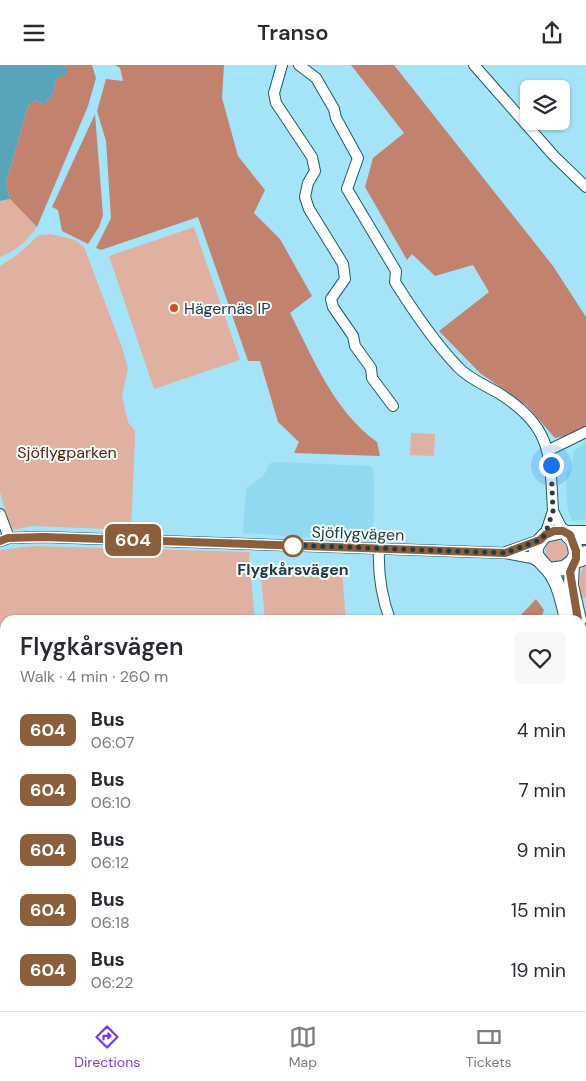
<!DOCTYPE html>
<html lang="en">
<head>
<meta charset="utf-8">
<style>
  :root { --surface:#fff; --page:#f7f7f7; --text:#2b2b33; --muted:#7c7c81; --line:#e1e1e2; --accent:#7c3aed }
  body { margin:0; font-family:"DM Sans",sans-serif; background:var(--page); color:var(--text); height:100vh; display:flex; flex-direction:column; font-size:19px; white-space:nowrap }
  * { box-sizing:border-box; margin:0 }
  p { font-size:16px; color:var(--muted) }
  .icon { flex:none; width:28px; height:28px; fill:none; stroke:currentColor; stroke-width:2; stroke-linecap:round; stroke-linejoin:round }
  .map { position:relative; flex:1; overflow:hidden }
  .panel { position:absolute; left:0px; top:550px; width:586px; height:396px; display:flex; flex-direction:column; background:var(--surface); border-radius:15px 15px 0 0; box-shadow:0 1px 4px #0004 }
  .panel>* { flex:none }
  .badge { padding:0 10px; border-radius:8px; font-size:18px; line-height:32px }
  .buttons { position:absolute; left:520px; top:15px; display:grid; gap:10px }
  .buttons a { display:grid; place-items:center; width:50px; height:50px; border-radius:8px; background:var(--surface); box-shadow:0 1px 4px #0004; font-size:25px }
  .you { position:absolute; width:25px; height:25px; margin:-12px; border:4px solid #fff; border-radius:50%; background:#1a73e8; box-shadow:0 0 0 8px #1a73e833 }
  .map>.badge { position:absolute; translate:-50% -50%; box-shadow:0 0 0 2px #fff }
  .round { display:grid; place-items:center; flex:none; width:52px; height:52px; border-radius:8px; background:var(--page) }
  .summary { display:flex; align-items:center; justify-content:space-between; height:85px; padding:0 20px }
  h1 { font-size:24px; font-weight:600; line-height:38px }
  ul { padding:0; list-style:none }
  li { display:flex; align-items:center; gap:15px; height:60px; padding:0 20px }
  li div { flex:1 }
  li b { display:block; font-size:19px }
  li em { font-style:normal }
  li .badge { min-width:55px; font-weight:700; text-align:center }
  header { display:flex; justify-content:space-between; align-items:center; height:65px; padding:0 20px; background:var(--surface); font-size:22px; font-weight:600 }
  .menu { display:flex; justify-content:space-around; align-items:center; height:70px; border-top:1px solid var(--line); background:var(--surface); font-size:14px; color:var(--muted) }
  .menu a { display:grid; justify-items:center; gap:2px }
  .menu .active { color:var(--accent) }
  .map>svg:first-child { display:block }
  .built { fill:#91d9f0 }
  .green { fill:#e0b1a1 }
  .forest { fill:#c1836e }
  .water { fill:#57a4bb }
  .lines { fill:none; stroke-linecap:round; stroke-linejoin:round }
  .street-casing { stroke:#1b5c6d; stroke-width:12 }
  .secondary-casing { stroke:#1b5c6d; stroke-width:16 }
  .highway-casing { stroke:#1b5c6d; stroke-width:20 }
  .street { stroke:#fff; stroke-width:10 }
  .secondary { stroke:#fff; stroke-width:14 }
  .highway { stroke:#fff; stroke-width:18 }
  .line-casing { stroke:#fff; stroke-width:11 }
  .line { stroke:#8b5e3c; stroke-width:8 }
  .walk { stroke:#223c44; stroke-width:5; stroke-dasharray:0 9 }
  .poi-dot { fill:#d44e15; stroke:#f5fbfd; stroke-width:2 }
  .stop-dot { fill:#fff; stroke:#8b5e3c; stroke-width:2.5 }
  .labels { text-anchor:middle; stroke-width:4; stroke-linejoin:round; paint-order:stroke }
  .poi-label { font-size:16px; fill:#223c44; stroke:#f5fbfd; text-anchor:start }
  .park-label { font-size:16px; fill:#59200b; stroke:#f5fbfd }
  .street-label { font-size:16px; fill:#223c44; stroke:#f5fbfd }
  .stop-label { font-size:16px; font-weight:bold; fill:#223c44; stroke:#f5fbfd }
</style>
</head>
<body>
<header><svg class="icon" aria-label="menu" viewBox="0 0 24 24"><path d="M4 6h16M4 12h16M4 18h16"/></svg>Transo<svg class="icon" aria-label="share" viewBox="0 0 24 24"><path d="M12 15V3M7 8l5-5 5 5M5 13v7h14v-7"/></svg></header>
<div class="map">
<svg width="586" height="946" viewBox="0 0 586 946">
  <rect width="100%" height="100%" fill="#a5e4f8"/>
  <path class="built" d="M586 376V454L572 456 567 440 566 407 571 405 574 386Z
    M278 397 370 401 373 404 374 416V447L372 469 368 476 243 468 246 424 264 410 270 398Z
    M381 941H554L553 946H389Z"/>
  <path class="green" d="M10 134 37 162C27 176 16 186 0 192V136Z
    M194 162 240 295 154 324 109 191Z
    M51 169 75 175 84 182 122 282 128 303 122 331 128 357 135 366V372L131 465 32 461 13 465 8 456 0 427V201L17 190 39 170Z
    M411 368 435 369 434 391 410 390Z
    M545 486a11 11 0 1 1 22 0a11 11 0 1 1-22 0Z
    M33 481 250 487 249 492 255 555H5V632L0 630V485Z
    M586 495V533L580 534V510Z
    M342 505 346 555H265L261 513Z"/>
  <path class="forest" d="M62 0H92L96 13 88 41 37 162 10 134 6 118 28 41 35 35 44 40 54 27 55 14 61 11 66 1Z
    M115 0H224L222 33 238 91 265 125 254 148 280 174 312 231 290 248C314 295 334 346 377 377L380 391 294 388 299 377 278 357 260 296H248L198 152 101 185 96 183 111 153 106 76 97 46 106 14 123 16 120 3Z
    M351 0H394L553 201 586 252V362L579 368 555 373 527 341 480 308 439 266 489 227 473 200 435 211 412 189 407 195 365 122 373 93 404 68Z
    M95 49 103 150 99 162 88 179 62 166 58 145 52 142Z
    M536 534 544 545 540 555H490L520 551Z
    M586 675V741L581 739V678Z
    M581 927H586V946H553L554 941H581Z
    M97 941H154L151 946H100Z"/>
  <path class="water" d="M0 0H62L66 1 68 8 55 14 54 27 44 40 35 35 28 41 6 118 10 134 0 136Z"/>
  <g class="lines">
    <g class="street-casing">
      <path id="street" d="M282 0 274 28 276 38 312 92 315 106 308 118 305 132 309 144 343 199 345 214 331 234 333 242 353 271 355 281 371 303 372 313 393 341
        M299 0 316 13 334 44 336 53 358 93 347 124 396 206 395 217C414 247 434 277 458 302 469 314 487 321 500 329 552 362 550 389 553 446
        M474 0 554 91 586 122
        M549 385 586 367
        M0 449 9 473
        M545 470 553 446 563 466
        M0 476 9 473 44 472 505 488 532 493 539 497
        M379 485C378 508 382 533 390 555
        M506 487 540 475
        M0 707 5 709
        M581 802 586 803
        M581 834 586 835
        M0 889 5 892
        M328 946 329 941
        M374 946 375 941
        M389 946 390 941"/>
    </g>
    <g class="secondary-casing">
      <path id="secondary" d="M572 499 571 520 579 555
        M549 505 564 503 576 494C576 481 574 473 563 466L545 470C523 492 546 496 554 513 561 525 564 541 567 555
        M581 566 586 585
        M581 603 586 615"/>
    </g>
    <g class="highway-casing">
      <path id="highway" d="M570 470H586
        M576 494 586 490
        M581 644 586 641
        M581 668 586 665
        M178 946 182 941
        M196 946 200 941"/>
    </g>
    <use href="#street" class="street"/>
    <use href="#secondary" class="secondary"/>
    <use href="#highway" class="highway"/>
  </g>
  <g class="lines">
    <g class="line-casing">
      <path id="line" d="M0 476 8 473 44 472 505 488 540 475 545 470 554 466H563L570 470 576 486V494L570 507 578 555"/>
    </g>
    <use href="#line" class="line"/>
    <path class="walk" d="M293 481 290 480 505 488 540 475 545 470 553 446 551 400"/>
  </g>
  <circle class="poi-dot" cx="174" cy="243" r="5"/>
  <circle class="stop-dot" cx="293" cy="481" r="10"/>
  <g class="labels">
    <g class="poi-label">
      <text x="184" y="249">Hägernäs IP</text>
    </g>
    <g class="park-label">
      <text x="67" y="393">Sjöflygparken</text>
    </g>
    <g class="street-label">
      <text transform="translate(358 468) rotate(2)" y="6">Sjöflygvägen</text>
    </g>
    <g class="stop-label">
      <text x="293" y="510">Flygkårsvägen</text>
    </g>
  </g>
</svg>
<div class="buttons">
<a><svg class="icon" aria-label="layers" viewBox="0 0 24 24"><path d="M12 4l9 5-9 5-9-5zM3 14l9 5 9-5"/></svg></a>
</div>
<div class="you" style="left:551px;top:400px"></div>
<b class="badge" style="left:133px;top:475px;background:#8b5e3c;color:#fff">604</b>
<section class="panel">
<div class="summary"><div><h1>Flygkårsvägen</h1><p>Walk · 4 min · 260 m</p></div><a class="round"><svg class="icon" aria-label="heart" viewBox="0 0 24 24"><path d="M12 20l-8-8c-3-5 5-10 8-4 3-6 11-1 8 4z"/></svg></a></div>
<ul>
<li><span class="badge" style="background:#8b5e3c;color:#fff">604</span><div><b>Bus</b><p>06:07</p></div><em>4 min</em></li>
<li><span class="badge" style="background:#8b5e3c;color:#fff">604</span><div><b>Bus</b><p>06:10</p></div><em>7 min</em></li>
<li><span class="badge" style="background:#8b5e3c;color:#fff">604</span><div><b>Bus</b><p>06:12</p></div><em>9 min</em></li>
<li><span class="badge" style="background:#8b5e3c;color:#fff">604</span><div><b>Bus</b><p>06:18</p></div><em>15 min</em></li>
<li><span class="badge" style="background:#8b5e3c;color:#fff">604</span><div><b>Bus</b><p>06:22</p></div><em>19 min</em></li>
</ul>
</section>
</div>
<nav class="menu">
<a class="active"><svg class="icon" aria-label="directions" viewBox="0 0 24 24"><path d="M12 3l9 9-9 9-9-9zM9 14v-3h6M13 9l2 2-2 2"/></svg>Directions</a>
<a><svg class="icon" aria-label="map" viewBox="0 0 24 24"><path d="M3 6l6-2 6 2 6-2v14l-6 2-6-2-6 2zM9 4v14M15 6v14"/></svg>Map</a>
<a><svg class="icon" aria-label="tickets" viewBox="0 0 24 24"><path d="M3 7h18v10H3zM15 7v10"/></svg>Tickets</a>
</nav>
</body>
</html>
